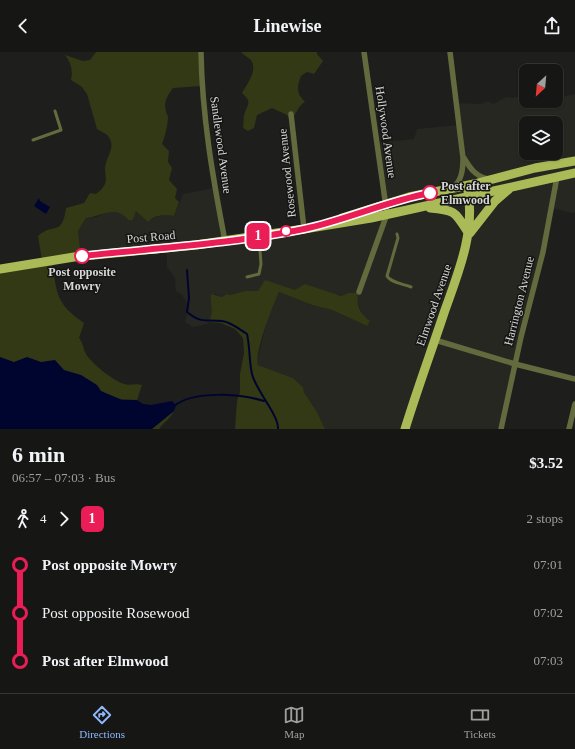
<!DOCTYPE html>
<html lang="en">
<head>
<meta charset="utf-8">
<style>
  :root { --surface:#161615; --page:#232322; --text:#f1f3f6; --muted:#9e9fa0; --line:#353534; --accent:#8fb8fd }
  body { margin:0; font-family:"Times New Roman",serif; background:var(--page); color:var(--text); height:100vh; display:flex; flex-direction:column; font-size:15px; white-space:nowrap }
  * { box-sizing:border-box; margin:0 }
  p { font-size:13px; color:var(--muted) }
  .icon { flex:none; width:22px; height:22px; fill:none; stroke:currentColor; stroke-width:2; stroke-linecap:round; stroke-linejoin:round }
  .map { position:relative; height:377px; overflow:hidden }
  .details { display:flex; flex-direction:column; background:var(--surface); flex:1 }
  .details>* { flex:none }
  .badge { padding:0 8px; border-radius:6px; font-size:14px; line-height:26px }
  .needle { width:26px; rotate:206deg }
  .controls { position:absolute; left:519px; top:12px; display:grid; gap:8px }
  .controls a { display:grid; place-items:center; width:44px; height:44px; border-radius:8px; background:var(--surface); box-shadow:0 1px 3px #0004,0 0 0 1px var(--line); font-size:20px }
  .map>.badge { position:absolute; translate:-50% -50%; box-shadow:0 0 0 2px #fff }
  .legs { display:flex; align-items:center; gap:6px; height:44px; padding:0 12px; font-size:13px }
  .legs p { margin-inline-start:auto }
  .summary { display:flex; align-items:center; justify-content:space-between; height:68px; padding:0 12px }
  h1 { font-size:22px; font-weight:600; line-height:30px }
  ul { padding:0 12px; list-style:none }
  li { display:flex; align-items:center; gap:14px; height:48px; font-size:15px }
  li i { display:grid; place-items:center; width:6px; height:100%; margin:0 5px; background:currentColor }
  li i::after { content:''; width:10px; height:10px; margin:-5px; border:3px solid; border-radius:50%; background:var(--surface) }
  li p { margin-inline-start:auto }
  li:first-child i { background:linear-gradient(#0000 50%,currentColor 0) }
  li:last-child i { background:linear-gradient(currentColor 50%,#0000 0) }
  header { display:flex; justify-content:space-between; align-items:center; height:52px; padding:0 12px; background:var(--surface); font-size:18px; font-weight:600 }
  .tabs { display:flex; justify-content:space-around; align-items:center; height:56px; border-top:1px solid var(--line); background:var(--surface); font-size:11px; color:var(--muted) }
  .tabs a { display:grid; justify-items:center; gap:2px }
  .tabs .active { color:var(--accent) }
  .map>svg:first-child { display:block }
  .built { fill:#262720; fill-rule:evenodd }
  .green { fill:#333815 }
  .water { fill:#000530 }
  .lines { fill:none; stroke-linecap:round; stroke-linejoin:round }
  .stream { stroke:#000530; stroke-width:2 }
  .lane { stroke:#636b3e; stroke-width:3 }
  .street { stroke:#636b3e; stroke-width:5.5 }
  .primary { stroke:#aaba57; stroke-width:9 }
  .line-1-casing { stroke:#fff; stroke-width:9 }
  .line-1 { stroke:#ea1d57; stroke-width:6 }
  .stop-1-dot { fill:#fff; stroke:#ea1d57; stroke-width:2 }
  .labels { text-anchor:middle; stroke-width:3; stroke-linejoin:round; paint-order:stroke }
  .street-label { font-size:12px; fill:#d8d9d7; stroke:#151513 }
  .stop-label { font-size:12px; font-weight:bold; fill:#d8d9d7; stroke:#151513; text-anchor:start }
</style>
</head>
<body>
<header><svg class="icon" aria-label="back" viewBox="0 0 24 24"><path d="M15 5l-7 7 7 7"/></svg>Linewise<svg class="icon" aria-label="share" viewBox="0 0 24 24"><path d="M12 15V3M7 8l5-5 5 5M5 13v7h14v-7"/></svg></header>
<div class="map">
<svg width="575" height="377" viewBox="0 0 575 377">
  <rect width="100%" height="100%" fill="#1e1e1c"/>
  <path class="built" d="M575 42V160L572 161 552 156 500 377H325L317 360 304 340 303 335 293 326 258 313 257 309 269 261 279 240 312 253 332 258 367 274 357 249 348 241 341 244 321 239 308 233 295 239H245L230 243 227 242 222 245 215 242 210 248 213 260 209 270 207 272 193 275 185 270 188 258 186 249 181 242 176 239 175 226 167 215V199L81 205 78 179 86 166 97 165 107 160 116 159 123 162 128 168H133L136 159 151 167 166 162 174 164 183 142 214 136 224 190 386 162 378 91 414 87 417 77 458 73 457 51 480 52 488 49 493 52 506 45 512 46 526 43V49H556V47L566 44ZM526 71H556V101H526Z"/>
  <path class="green" d="M96 0H201V34L173 36C168 43 163 50 166 59 166 61 168 63 168 65 168 72 165 85 162 92L169 99 168 110 172 116 169 128 177 137 175 146 179 150 174 164C166 162 154 163 148 170L136 159 133 168H128C116 152 101 165 86 166L78 179 81 205 52 209C57 241 55 251 84 271L79 286C83 291 83 295 85 300 89 310 114 329 124 332 130 334 135 331 142 333L137 348 120 347 0 311V218L42 208 38 184C53 170 62 185 66 156L84 151 90 141 96 142C113 129 102 124 106 111 108 103 114 96 110 87 108 82 102 80 97 77L87 42 82 35 71 28C73 19 71 10 65 3L83 9 90 8Z
    M241 0H317V2L323 9 314 22 307 20 301 24C297 35 296 41 305 50 297 54 297 63 290 68L287 63 272 56 257 63 254 76 248 79 243 76C244 71 243 64 245 60 249 50 251 50 242 41 247 32 258 19 251 8 248 5 243 3 241 0Z
    M265 228 295 238 305 232 341 244 348 241H358C356 253 360 262 370 269L367 274 332 258 312 253 279 240C273 253 254 301 258 313L293 326 303 335 304 340 317 360 325 377H235L237 349 240 340V322L244 301 243 286 235 277 221 271 209 270C215 255 209 255 211 242L222 245 227 242 230 243 245 239H258Z
    M174 359C170 367 164 370 159 377H151Z"/>
  <path class="water" d="M39 146 40 149 50 155 46 162 34 154Z
    M0 305 14 310 27 305 41 310 55 308 64 318 81 323 97 333 101 339 122 348H137L143 352 151 353 172 349 176 353 174 359 152 377H0Z"/>
  <g class="lines">
    <path class="stream" d="M187 218 189 246 187 260C202 272 204 267 222 269 231 270 239 277 247 282 250 295 249 309 252 322 256 339 279 363 278 377
      M174 354C194 338 241 342 264 349"/>
    <path class="lane" d="M33 88 61 78 55 59
      M397 182 398 186 387 224C391 231 404 232 411 235
      M247 225 259 222 261 212 259 186"/>
    <path class="street" d="M201 0C202 64 213 127 225 189
      M450 0 463 106C463 117 462 128 453 136
      M291 62 304 177
      M464 106C470 116 475 124 488 127
      M359 240 387 162 364 0
      M435 288 515 312 575 327
      M501 377 521 285 543 200 557 125
      M569 377 575 352"/>
    <path class="primary" d="M430 156C456 158 455 160 469 182
      M342 166 409 145 474 132 535 116 575 109
      M470 181 495 149 509 137
      M0 217 74 205 196 193 304 177 371 166 575 121
      M405 377C417 338 431 300 444 261 458 221 475 182 468 139"/>
  </g>
  <g class="lines">
    <g class="line-1-casing">
      <path id="line-1" d="M82 204C156 196 231 192 304 177 346 168 387 149 430 141"/>
    </g>
    <use href="#line-1" class="line-1"/>
  </g>
  <g class="stop-1-dot">
    <circle cx="430" cy="141" r="7"/>
    <circle cx="286" cy="179" r="5"/>
    <circle cx="82" cy="204" r="7"/>
  </g>
  <g class="labels">
    <g class="street-label">
      <text transform="translate(386 80) rotate(82)" y="4">Hollywood Avenue</text>
      <text transform="translate(221 93) rotate(82)" y="4">Sandlewood Avenue</text>
      <text transform="translate(287 121) rotate(-96)" y="4">Rosewood Avenue</text>
      <text transform="translate(151 185) rotate(-5)" y="4">Post Road</text>
      <text transform="translate(519 249) rotate(-76)" y="4">Harrington Avenue</text>
      <text transform="translate(434 253) rotate(-71)" y="4">Elmwood Avenue</text>
    </g>
    <g class="stop-label">
      <text x="441" y="138">Post after<tspan x="441" dy="14">Elmwood</tspan></text>
      <text x="82" y="224" text-anchor="middle">Post opposite<tspan x="82" dy="14">Mowry</tspan></text>
    </g>
  </g>
</svg>
<div class="controls">
<a><svg class="needle" viewBox="-14 -14 28 28"><path d="M0-13l5 13h-10z" fill="#e53935"/><path d="M0 13l5-13h-10z" fill="#9e9fa0"/></svg></a>
<a><svg class="icon" aria-label="layers" viewBox="0 0 24 24"><path d="M12 4l9 5-9 5-9-5zM3 14l9 5 9-5"/></svg></a>
</div>
<b class="badge" style="left:258px;top:184px;background:#ea1d57;color:#fff">1</b>
</div>
<section class="details">
<div class="summary"><div><h1>6 min</h1><p>06:57 – 07:03 · Bus</p></div><b>$3.52</b></div>
<div class="legs"><svg class="icon" aria-label="walk" viewBox="0 0 24 24"><circle cx="13" cy="4" r="2"/><path d="M13 8l-2 6 4 7M11 14l-3 7M7 12l3-4h3l4 4"/></svg>4<svg class="icon" aria-label="forward" viewBox="0 0 24 24"><path d="M9 5l7 7-7 7"/></svg><b class="badge" style="background:#ea1d57;color:#fff">1</b><p>2 stops</p></div>
<ul>
<li><i style="color:#ea1d57"></i><b>Post opposite Mowry</b><p>07:01</p></li>
<li><i style="color:#ea1d57"></i><span>Post opposite Rosewood</span><p>07:02</p></li>
<li><i style="color:#ea1d57"></i><b>Post after Elmwood</b><p>07:03</p></li>
</ul>
</section>
<nav class="tabs">
<a class="active"><svg class="icon" aria-label="directions" viewBox="0 0 24 24"><path d="M12 3l9 9-9 9-9-9zM9 14v-3h6M13 9l2 2-2 2"/></svg>Directions</a>
<a><svg class="icon" aria-label="map" viewBox="0 0 24 24"><path d="M3 6l6-2 6 2 6-2v14l-6 2-6-2-6 2zM9 4v14M15 6v14"/></svg>Map</a>
<a><svg class="icon" aria-label="tickets" viewBox="0 0 24 24"><path d="M3 7h18v10H3zM15 7v10"/></svg>Tickets</a>
</nav>
</body>
</html>
